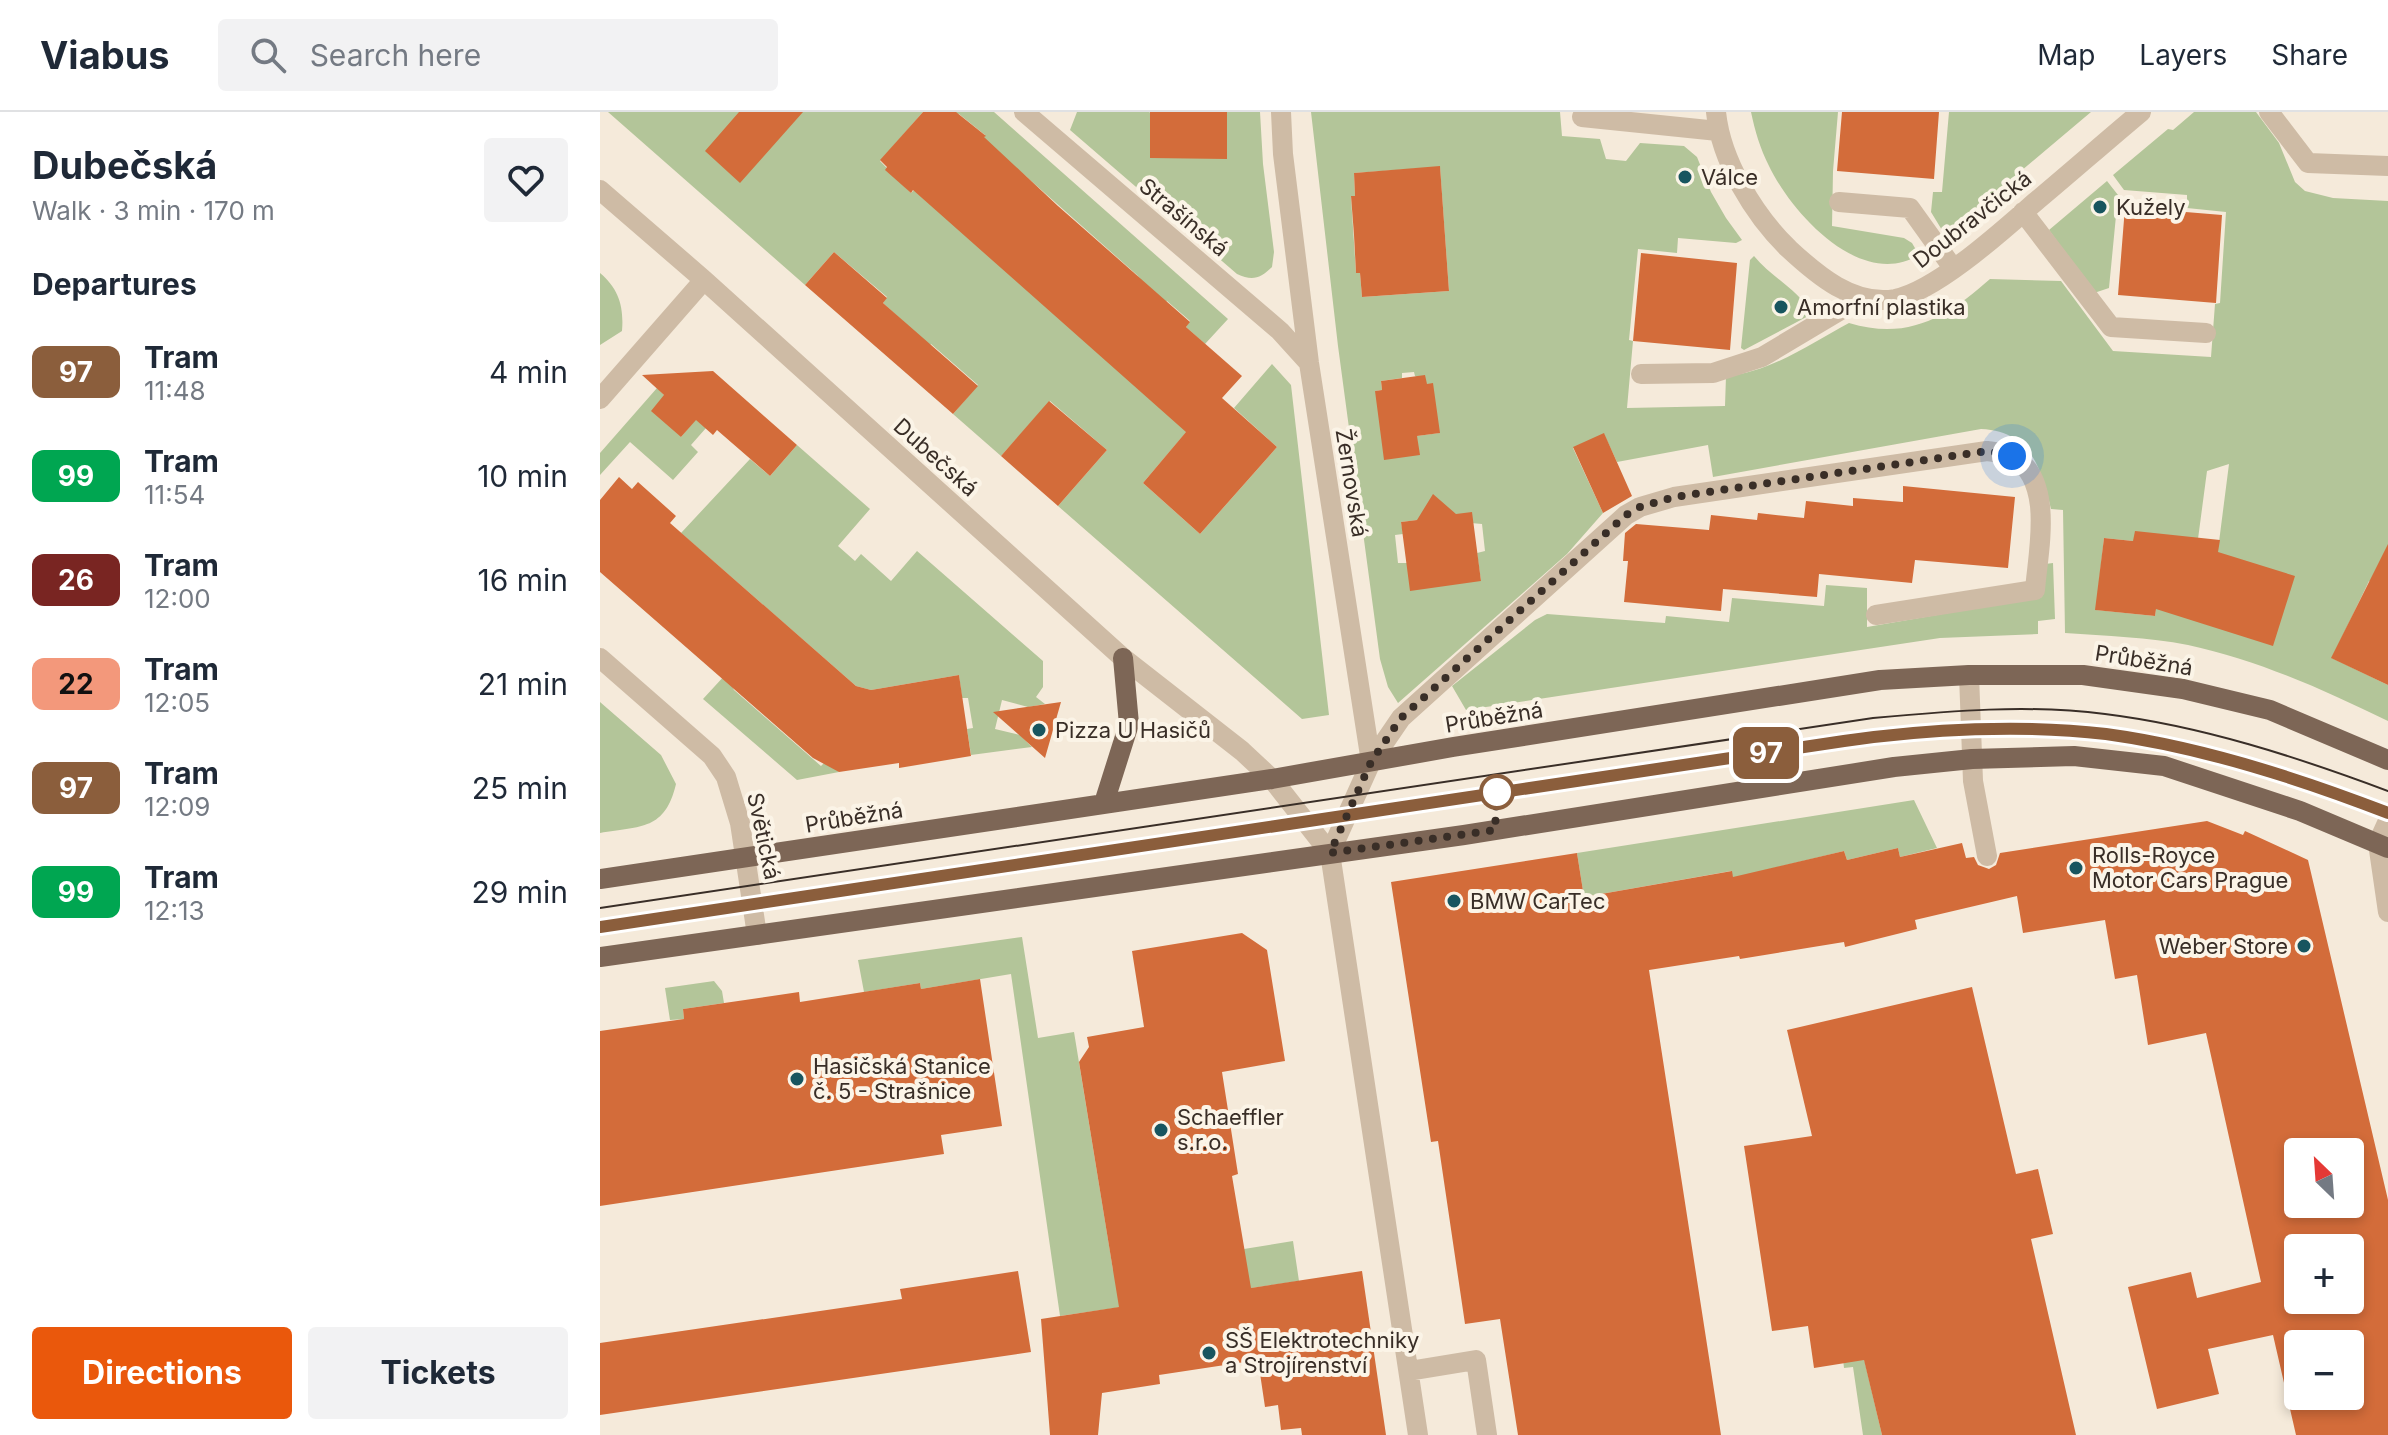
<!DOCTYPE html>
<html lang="en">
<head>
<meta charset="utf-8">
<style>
  :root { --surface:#fff; --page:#f2f2f3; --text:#1f2937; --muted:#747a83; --line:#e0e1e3; --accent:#ea580c }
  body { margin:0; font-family:Inter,sans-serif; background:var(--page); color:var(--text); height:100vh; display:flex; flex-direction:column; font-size:30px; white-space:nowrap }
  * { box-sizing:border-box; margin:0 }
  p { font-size:26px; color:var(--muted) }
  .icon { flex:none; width:44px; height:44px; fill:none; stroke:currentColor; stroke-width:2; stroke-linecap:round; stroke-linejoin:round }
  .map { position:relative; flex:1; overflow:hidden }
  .side { display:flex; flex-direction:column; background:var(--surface); width:600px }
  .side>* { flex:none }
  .badge { padding:0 16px; border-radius:12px; font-size:28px; line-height:52px }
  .needle { width:52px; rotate:335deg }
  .tools { position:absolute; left:1684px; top:1026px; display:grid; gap:16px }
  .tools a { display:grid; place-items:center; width:80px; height:80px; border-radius:8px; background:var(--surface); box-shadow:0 4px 12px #0003; font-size:40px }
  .you { position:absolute; width:40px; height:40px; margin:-20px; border:6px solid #fff; border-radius:50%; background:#1a73e8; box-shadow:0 0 0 12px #1a73e833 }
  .map>.badge { position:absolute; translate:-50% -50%; box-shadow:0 0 0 4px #fff }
  h2 { padding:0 32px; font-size:30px; line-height:72px }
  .round { display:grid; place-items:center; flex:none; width:84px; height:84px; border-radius:8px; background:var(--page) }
  .headline { display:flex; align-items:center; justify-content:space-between; height:136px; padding:0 32px }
  h1 { font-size:38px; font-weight:700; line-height:60px }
  .cta { display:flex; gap:16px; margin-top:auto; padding:16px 32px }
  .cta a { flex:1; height:92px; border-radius:8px; background:var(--accent); color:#fff; font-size:32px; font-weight:700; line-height:92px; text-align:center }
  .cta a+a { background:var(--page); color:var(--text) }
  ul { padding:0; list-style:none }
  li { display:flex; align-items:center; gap:24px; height:104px; padding:0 32px }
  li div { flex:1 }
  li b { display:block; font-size:30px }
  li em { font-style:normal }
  li .badge { min-width:88px; font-weight:700; text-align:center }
  header { display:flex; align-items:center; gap:48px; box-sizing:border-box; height:112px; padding:0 40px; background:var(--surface); border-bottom:2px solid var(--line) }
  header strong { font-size:38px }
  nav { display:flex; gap:44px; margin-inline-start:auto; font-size:28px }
  .search { width:560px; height:72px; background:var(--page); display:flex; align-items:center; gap:20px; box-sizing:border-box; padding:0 28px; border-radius:8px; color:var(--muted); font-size:30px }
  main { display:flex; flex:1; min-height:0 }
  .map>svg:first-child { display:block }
  .green { fill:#b3c599; fill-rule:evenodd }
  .building { fill:#d36c3a; fill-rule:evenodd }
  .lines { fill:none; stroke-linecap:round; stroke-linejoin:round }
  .minor { stroke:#cebba5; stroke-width:20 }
  .major { stroke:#7d6656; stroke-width:20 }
  .tram { stroke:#392e27; stroke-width:2 }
  .line-casing { stroke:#fff; stroke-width:18 }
  .line { stroke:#8b5e3c; stroke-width:12 }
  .walk { stroke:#392e27; stroke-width:8; stroke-dasharray:0 14.4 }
  .poi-dot { fill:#18555f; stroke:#fbf4e7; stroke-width:3 }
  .stop-dot { fill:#fff; stroke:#8b5e3c; stroke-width:4 }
  .labels { text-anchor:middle; stroke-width:8; stroke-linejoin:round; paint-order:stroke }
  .poi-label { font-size:22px; fill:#392e27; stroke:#fbf4e7; text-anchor:start }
  .street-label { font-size:22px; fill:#392e27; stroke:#fbf4e7 }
</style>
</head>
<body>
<header>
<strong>Viabus</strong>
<div class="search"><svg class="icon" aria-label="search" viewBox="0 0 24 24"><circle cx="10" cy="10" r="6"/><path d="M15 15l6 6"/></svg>Search here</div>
<nav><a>Map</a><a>Layers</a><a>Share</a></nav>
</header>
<main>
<section class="side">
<div class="headline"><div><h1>Dubečská</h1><p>Walk · 3 min · 170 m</p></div><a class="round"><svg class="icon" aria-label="heart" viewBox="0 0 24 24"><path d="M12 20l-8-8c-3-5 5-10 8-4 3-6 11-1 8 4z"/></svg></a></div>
<h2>Departures</h2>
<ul>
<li><span class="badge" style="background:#8b5e3c;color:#fff">97</span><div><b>Tram</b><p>11:48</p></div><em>4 min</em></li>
<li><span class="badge" style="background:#00a651;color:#fff">99</span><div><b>Tram</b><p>11:54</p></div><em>10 min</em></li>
<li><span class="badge" style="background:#792522;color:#fff">26</span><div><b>Tram</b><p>12:00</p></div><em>16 min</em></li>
<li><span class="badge" style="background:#f3987b;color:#111">22</span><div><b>Tram</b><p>12:05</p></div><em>21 min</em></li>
<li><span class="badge" style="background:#8b5e3c;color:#fff">97</span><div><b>Tram</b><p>12:09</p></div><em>25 min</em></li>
<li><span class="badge" style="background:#00a651;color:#fff">99</span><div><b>Tram</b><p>12:13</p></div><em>29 min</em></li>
</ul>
<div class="cta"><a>Directions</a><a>Tickets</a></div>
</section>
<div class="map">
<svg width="1788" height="1323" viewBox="0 0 1788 1323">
  <rect width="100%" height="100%" fill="#f5eada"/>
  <path class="green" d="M8 0H323L280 49 311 81 314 78 588 318 543 371 600 422 677 335 634 296 672 252 691 273 729 603 702 607 458 394 507 338 450 289 401 344 353 302 378 273 331 232 306 261 303 209 283 191 287 185 234 140 205 173Z
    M342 0H394L628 207 605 232 586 215 590 209 567 189 562 193 537 163 420 59 379 31 385 23 359 2Z
    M477 0H549L627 46V0H660L663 52 674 140 672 155C660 167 652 169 637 162L470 18Z
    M711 0H960L962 24 1000 27 1006 47 1026 49 1040 31 1084 34 1097 45 1111 80 1126 106 1142 128 1136 131 1078 126 1077 141 1038 137 1029 228 1033 229 1027 296 1125 294 1126 264C1171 260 1210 232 1249 211 1308 229 1347 205 1390 167L1461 169 1513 239 1611 245 1615 192 1620 191 1626 100 1587 96V83L1524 78 1513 63 1568 17 1573 18 1594 0H1656L1679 31 1695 70 1705 79 1733 86 1788 89V478L1769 469 1732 546 1788 573V609C1724 578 1658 548 1588 533 1548 525 1506 524 1465 521L1463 398 1451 397C1441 355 1430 319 1381 317L1113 365 1108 333 1017 350 1004 322 973 336 1003 401 967 442 798 591 788 575 780 547 738 234ZM840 55 849 179 762 185 760 161H756L751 85 755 84 754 61ZM814 260 815 264 827 272 839 321 817 324 775 279 782 278 781 269 802 266V261ZM1629 352 1619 430 1598 427 1607 359ZM826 407 882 412 885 439 877 441 881 469 807 451H798L795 423 803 422 801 410ZM1504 426 1533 429 1559 468 1555 504 1496 498Z
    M1151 0H1238L1233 59 1232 114 1304 126 1312 131 1319 143C1261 178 1192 102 1169 54 1160 36 1155 19 1151 0Z
    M1349 0H1491L1345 123 1331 100 1333 80H1342Z
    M1507 69 1518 83 1509 176 1494 181 1449 118Z
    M1154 144C1171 165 1199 178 1212 202L1144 238 1141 236 1150 148Z
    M0 161C19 177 24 195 22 219L0 233Z
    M57 276 64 283 81 325 96 307 106 316 91 333 98 340 73 368 30 330 0 363V341Z
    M197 333 270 397 238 434 255 449 261 442 291 469 317 439 443 549V575L436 585 445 592 428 595 402 588 395 617 420 623 432 635 371 643 367 617 373 616 368 586H362L359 563 271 578 256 574 81 421 150 347 170 364Z
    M1453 451 1455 507 1438 509V522L1340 526 866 598 852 574 935 508 947 502 1065 511 1066 504 1129 510 1132 486 1224 494 1226 473 1267 476V515L1442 485 1445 452Z
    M126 562 134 578 221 654 226 649 239 660 197 668 103 587Z
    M0 590 61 643 76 672C65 718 42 714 0 721Z
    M1314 688 1337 736 1300 745 1298 736 1247 748 1244 739 1133 766 1131 759 984 785 977 741Z
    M422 825 438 926 474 920 513 1158 693 1129 699 1169 460 1204 411 862 321 877 320 871 264 880 258 848Z
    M114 869 122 879 124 891 83 897 84 907 70 908 65 876Z
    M1224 1077 1282 1323H1263L1253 1255 1244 1256Z"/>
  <path class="building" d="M139 0H203L140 71 105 39Z
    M323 0H356L386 24 384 25 458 94 590 210 586 215 642 264 622 286 677 335 600 422 543 371 586 320 313 78 311 81 285 58 287 55 280 48Z
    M550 0H627V47L550 46Z
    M1242 0H1339L1334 67 1237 59Z
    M840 54 849 179 762 185 760 161H756L754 123 751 84H755L754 61Z
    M1525 95 1622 103 1616 191 1518 183Z
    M234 140 287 186 283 191 378 274 353 302 205 173Z
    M1041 141 1137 151 1130 238 1033 229Z
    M113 259 197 333 170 364 117 318 113 323 96 308 81 325 51 299 64 283 42 263Z
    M825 263 827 272 833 271 840 321 817 324 820 343 784 348 775 279 782 278 781 269Z
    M449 289 507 338 458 394 401 344Z
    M1004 321 1032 384 1003 401 973 335Z
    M19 365 32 377 38 370 76 404 70 411 256 574 271 578 359 563 371 644 299 656V651L239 660 213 646 0 460V388Z
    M1303 374 1415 385 1408 456 1315 448 1312 471 1219 462 1217 485 1123 477 1121 499 1024 490 1028 449H1023L1025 421 1036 412 1109 418 1111 403 1157 408 1158 401 1204 406 1206 389 1253 394V386L1303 390Z
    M833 382 856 402 872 400 881 469 810 479 801 410 817 408Z
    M1535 419 1620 428 1618 440 1695 464 1673 534 1556 497 1555 504 1495 498 1504 426 1533 429Z
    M1788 432V573L1731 546Z
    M461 590 445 646 393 600Z
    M1607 709 1643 723 1645 719 1708 748 1788 1088V1323H1696L1673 1223 1608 1237 1619 1282 1557 1297 1528 1175 1591 1160 1597 1186 1661 1170 1606 921 1548 933 1537 863 1515 867 1505 808 1423 821 1417 784 1315 808 1317 817 1245 835 1244 830 1140 847 1139 844 1049 858 1121 1323H918L900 1207 865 1212 838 1029 831 1030 791 770 977 741 984 785 1132 759 1133 765 1244 739 1247 748 1298 736 1300 745 1362 731 1366 746 1374 745 1378 753 1389 757 1396 753 1400 741ZM1698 1040H1750V1092H1698ZM1698 1136H1750V1188H1698ZM1698 1232H1750V1284H1698Z
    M642 821 667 838 685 949 622 960 638 1062 632 1064 651 1176 762 1159 786 1323H702L701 1316 681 1318 678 1293 665 1295 658 1248 559 1263 560 1272 502 1281 498 1323H450L441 1207 519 1195 479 950 489 935 487 925 544 915 532 839Z
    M380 867 402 1014 341 1023 344 1042 0 1094V919L84 907 83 897 199 880 200 890 320 871 321 877Z
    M1372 875 1416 1062 1438 1057 1453 1122 1431 1127 1476 1323H1282L1264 1248 1214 1256 1208 1214 1172 1219 1144 1034 1212 1024 1187 918Z
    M418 1159 431 1240 0 1303V1231L302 1187 300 1177Z"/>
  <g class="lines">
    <path class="minor" d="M424 0 680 219 709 251
      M681 0 683 42 709 251 771 650
      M1116 0C1121 49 1154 103 1189 137 1217 163 1253 194 1295 187 1336 179 1402 119 1434 91 1470 61 1505 30 1541 0
      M1669 0 1708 51 1788 54
      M982 5 1118 19
      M0 78 104 168 523 546 642 639 672 667 730 741 818 1323
      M1239 90 1310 96 1353 156
      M1423 100 1511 215 1606 221
      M1041 262 1113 261 1162 245 1261 186
      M0 287 104 168
      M0 546 112 644 126 665 140 711 157 823
      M1369 563 1373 669 1387 744
      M1788 709 1778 731 1788 800
      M730 741 771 650 801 606 1026 403 1040 395 1074 385 1387 339C1394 340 1405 341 1412 344 1455 368 1438 439 1435 478L1276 503
      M809 1259 876 1248 887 1323"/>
    <path class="major" d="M504 691 529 612 523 546
      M0 767 672 667 853 635 1280 568 1369 563H1483L1583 577 1670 598 1788 648
      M0 845 864 723 1294 655 1372 647 1474 644 1564 654 1700 699 1788 736"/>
    <path class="tram" d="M0 796 1273 606C1350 599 1428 592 1505 602 1602 614 1697 645 1788 679
      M0 815 1274 625C1350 619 1429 613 1506 622 1602 634 1698 666 1788 701"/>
  </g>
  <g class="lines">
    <g class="line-casing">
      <path id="line" d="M0 815 1244 629C1327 617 1423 612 1506 622 1602 635 1698 666 1788 701"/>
    </g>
    <use href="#line" class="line"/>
    <path class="walk" d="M897 680 895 718 730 741 771 650 801 606 1026 403 1040 395 1074 385 1387 339 1412 344"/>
  </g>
  <g class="poi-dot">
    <circle cx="1085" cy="65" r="8"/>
    <circle cx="1500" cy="95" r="8"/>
    <circle cx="1181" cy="195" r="8"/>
    <circle cx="439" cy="618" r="8"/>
    <circle cx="1476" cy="756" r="8"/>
    <circle cx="854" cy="789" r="8"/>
    <circle cx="1704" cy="834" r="8"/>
    <circle cx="197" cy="967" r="8"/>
    <circle cx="561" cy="1018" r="8"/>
    <circle cx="609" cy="1241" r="8"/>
  </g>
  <circle class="stop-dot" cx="897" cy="680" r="16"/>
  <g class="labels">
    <g class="poi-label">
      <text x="1101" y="73">Válce</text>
      <text x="1516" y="103">Kužely</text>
      <text x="1197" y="203">Amorfní plastika</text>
      <text x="455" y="626">Pizza U Hasičů</text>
      <text x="1492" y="751">Rolls-Royce<tspan x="1492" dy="25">Motor Cars Prague</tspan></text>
      <text x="870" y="797">BMW CarTec</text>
      <text x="1688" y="842" text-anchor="end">Weber Store</text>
      <text x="213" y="962">Hasičská Stanice<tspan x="213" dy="25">č. 5 - Strašnice</tspan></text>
      <text x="577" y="1013">Schaeffler<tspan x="577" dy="25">s.r.o.</tspan></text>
      <text x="625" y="1236">SŠ Elektrotechniky<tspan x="625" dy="25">a Strojírenství</tspan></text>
    </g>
    <g class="street-label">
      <text transform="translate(584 105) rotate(40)" y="8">Strašínská</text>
      <text transform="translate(1372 107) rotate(-38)" y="8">Doubravčická</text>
      <text transform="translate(336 345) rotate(42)" y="8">Dubečská</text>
      <text transform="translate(752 371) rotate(81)" y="8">Žernovská</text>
      <text transform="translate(1544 548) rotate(9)" y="8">Průběžná</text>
      <text transform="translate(894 605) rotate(-9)" y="8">Průběžná</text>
      <text transform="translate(254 705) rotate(-9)" y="8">Průběžná</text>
      <text transform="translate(164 724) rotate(78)" y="8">Světická</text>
    </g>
  </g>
</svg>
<div class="tools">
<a><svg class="needle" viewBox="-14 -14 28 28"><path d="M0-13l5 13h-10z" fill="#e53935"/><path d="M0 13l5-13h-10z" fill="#747a83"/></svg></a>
<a>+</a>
<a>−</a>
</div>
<div class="you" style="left:1412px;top:344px"></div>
<b class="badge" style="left:1166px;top:641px;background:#8b5e3c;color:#fff">97</b>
</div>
</main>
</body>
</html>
